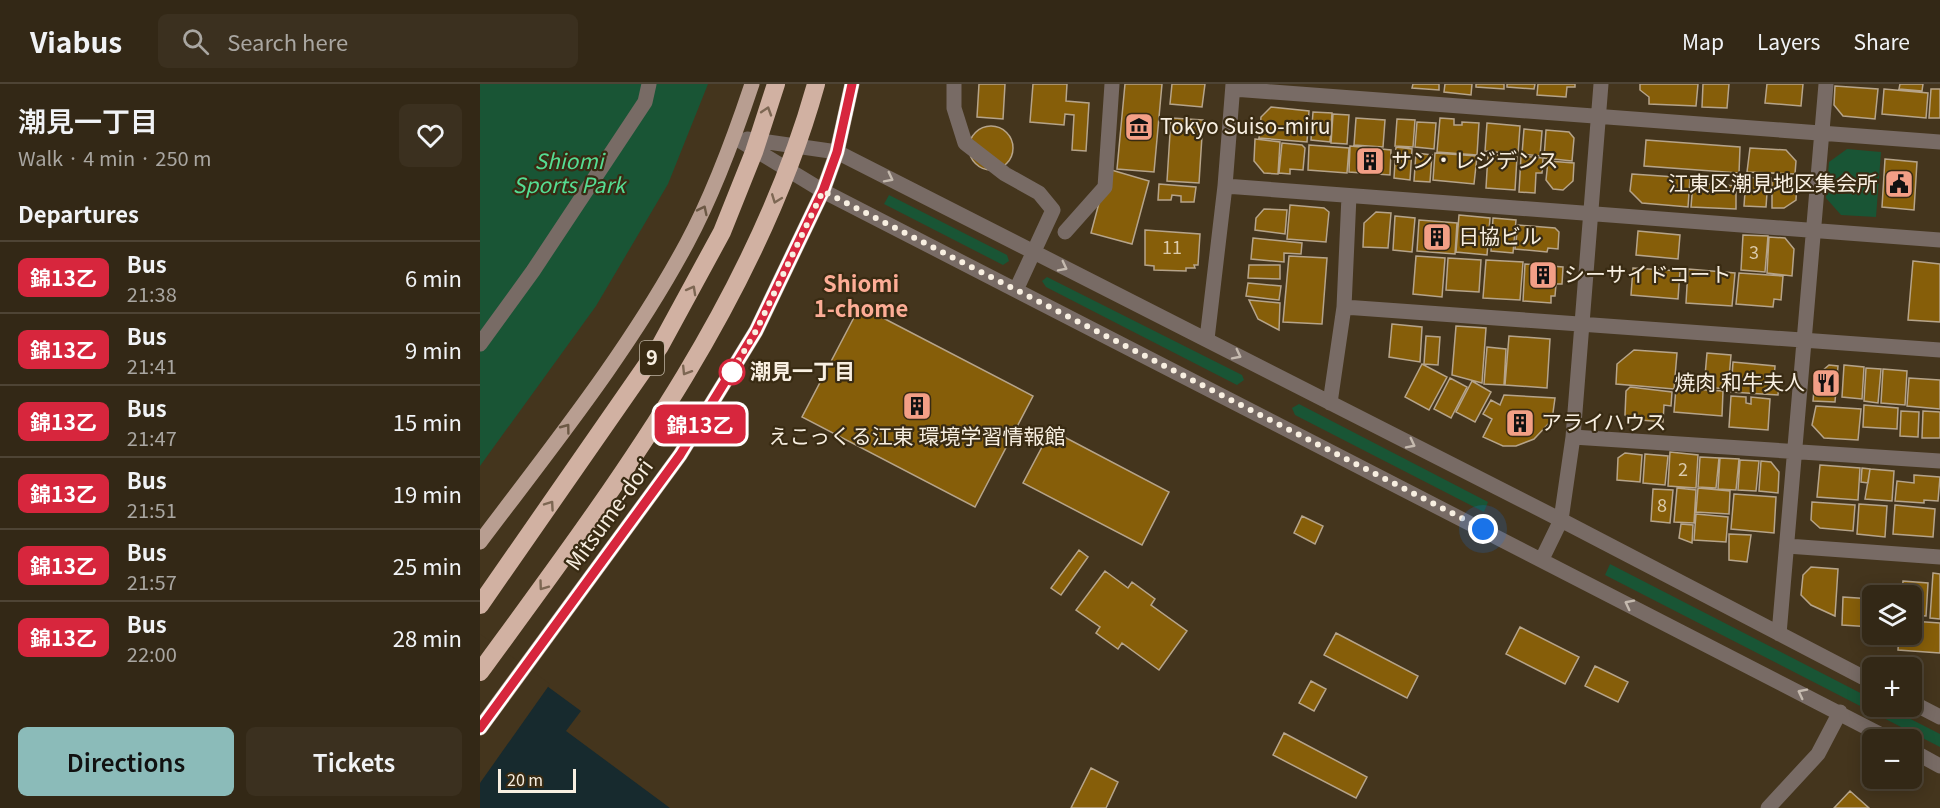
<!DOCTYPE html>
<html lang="en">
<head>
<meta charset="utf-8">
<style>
  :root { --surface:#332816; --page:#3b301f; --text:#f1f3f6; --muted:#a9a6a1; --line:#4e4435; --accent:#8bbbb9 }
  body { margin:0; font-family:Georgia,"Noto Sans JP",serif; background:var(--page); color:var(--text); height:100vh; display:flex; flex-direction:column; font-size:22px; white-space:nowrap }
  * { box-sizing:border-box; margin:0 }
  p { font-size:20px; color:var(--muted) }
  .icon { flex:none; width:33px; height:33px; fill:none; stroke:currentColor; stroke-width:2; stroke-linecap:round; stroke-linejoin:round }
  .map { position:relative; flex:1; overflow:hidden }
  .details { display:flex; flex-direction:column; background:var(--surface); width:480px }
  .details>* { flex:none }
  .badge { padding:0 12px; border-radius:9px; font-size:21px; line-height:39px }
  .buttons { position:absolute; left:1382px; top:501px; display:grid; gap:12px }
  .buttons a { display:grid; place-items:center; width:60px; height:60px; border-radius:9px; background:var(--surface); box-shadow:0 3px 15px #0003,0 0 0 2px var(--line); font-size:30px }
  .scale { position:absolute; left:18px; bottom:15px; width:78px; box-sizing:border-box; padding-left:6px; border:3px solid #f8efe1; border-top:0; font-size:16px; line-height:21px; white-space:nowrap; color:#f8efe1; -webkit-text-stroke:4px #392b13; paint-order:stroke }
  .you { position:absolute; width:30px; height:30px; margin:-15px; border:4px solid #fff; border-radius:50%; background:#1a73e8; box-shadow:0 0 0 9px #1a73e833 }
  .map>.badge { position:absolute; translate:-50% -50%; box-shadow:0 0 0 3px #fff }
  h2 { padding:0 18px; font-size:22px; line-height:54px }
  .round { display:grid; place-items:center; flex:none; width:63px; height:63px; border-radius:9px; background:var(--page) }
  .head { display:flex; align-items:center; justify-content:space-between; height:102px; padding:0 18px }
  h1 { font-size:28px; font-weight:600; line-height:45px }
  .primary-button { display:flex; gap:12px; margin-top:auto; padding:12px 18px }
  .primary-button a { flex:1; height:69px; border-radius:9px; background:var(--accent); color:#111; font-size:24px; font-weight:600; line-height:69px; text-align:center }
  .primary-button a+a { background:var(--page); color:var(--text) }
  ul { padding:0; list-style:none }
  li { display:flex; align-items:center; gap:18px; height:72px; padding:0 18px; border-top:2px solid var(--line) }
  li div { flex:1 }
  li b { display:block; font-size:22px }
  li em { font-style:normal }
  li .badge { min-width:66px; font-weight:700; text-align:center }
  header { display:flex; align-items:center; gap:36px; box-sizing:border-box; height:84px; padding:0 30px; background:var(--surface); border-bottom:2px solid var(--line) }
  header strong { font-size:28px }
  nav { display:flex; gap:33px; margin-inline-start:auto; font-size:21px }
  .search { width:420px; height:54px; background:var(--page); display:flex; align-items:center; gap:15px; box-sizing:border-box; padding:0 21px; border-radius:9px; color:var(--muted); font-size:22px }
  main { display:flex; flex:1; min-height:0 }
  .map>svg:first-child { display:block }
  .green { fill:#195535 }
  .water { fill:#172a2e }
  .pier { fill:#44351d }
  .building { fill:#865e09; stroke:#b6a48a; stroke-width:1.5 }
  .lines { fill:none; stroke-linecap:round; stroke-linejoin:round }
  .minor { stroke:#786b65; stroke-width:15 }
  .major { stroke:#b89e91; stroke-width:15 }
  .highway-bridge { stroke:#d1b1a2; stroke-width:18 }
  .oneway { stroke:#7d6753 }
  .oneway2 { stroke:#c5baaf }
  .oneway3 { stroke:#6c5945 }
  .line-casing { stroke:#fff; stroke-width:14 }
  .line { stroke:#d7263d; stroke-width:9 }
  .walk { stroke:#f8efe1; stroke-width:6; stroke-dasharray:0 10.8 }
  .stop-dot { fill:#fff; stroke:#d7263d; stroke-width:3 }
  .labels { text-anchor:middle; stroke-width:4.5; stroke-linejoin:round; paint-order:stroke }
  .number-label { font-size:18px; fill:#dccbab }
  .shield { fill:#392b13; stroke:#bfb4a3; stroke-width:1.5 }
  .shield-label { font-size:20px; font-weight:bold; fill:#f8efe1 }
  .poi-label { font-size:21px; fill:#f8efe1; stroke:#392b13; text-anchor:start }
  .park-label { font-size:21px; font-style:italic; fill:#55dd93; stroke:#392b13 }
  .stop-label { font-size:21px; font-weight:bold; fill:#f8efe1; stroke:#392b13; text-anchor:start }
  .street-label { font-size:21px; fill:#f8efe1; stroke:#392b13 }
  .neighbourhood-label { font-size:22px; font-weight:bold; fill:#fdad96; stroke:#392b13 }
</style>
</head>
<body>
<header>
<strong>Viabus</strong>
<div class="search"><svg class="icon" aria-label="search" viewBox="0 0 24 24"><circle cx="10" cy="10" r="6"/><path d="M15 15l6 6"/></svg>Search here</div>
<nav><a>Map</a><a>Layers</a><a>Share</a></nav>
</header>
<main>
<section class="details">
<div class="head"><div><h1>潮見一丁目</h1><p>Walk · 4 min · 250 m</p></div><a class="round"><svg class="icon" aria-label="heart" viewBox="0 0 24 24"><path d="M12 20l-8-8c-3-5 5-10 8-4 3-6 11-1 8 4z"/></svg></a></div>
<h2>Departures</h2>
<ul>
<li><span class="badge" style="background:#d7263d;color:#fff">錦13乙</span><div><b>Bus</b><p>21:38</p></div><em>6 min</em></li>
<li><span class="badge" style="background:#d7263d;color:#fff">錦13乙</span><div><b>Bus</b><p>21:41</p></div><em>9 min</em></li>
<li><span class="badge" style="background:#d7263d;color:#fff">錦13乙</span><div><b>Bus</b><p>21:47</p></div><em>15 min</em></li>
<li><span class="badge" style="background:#d7263d;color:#fff">錦13乙</span><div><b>Bus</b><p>21:51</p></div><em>19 min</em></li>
<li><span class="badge" style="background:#d7263d;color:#fff">錦13乙</span><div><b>Bus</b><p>21:57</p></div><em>25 min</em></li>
<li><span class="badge" style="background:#d7263d;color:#fff">錦13乙</span><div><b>Bus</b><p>22:00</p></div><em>28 min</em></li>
</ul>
<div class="primary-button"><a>Directions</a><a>Tickets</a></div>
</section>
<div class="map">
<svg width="1460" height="724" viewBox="0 0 1460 724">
  <rect width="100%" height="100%" fill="#44351d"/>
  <path class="green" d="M0 0H228L188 100 116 222 0 382Z
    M1367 65 1401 68 1396 133 1361 131 1346 114 1349 78Z
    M409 111 527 171 529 177 523 181 404 120Z
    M567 193 762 291 764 296 757 301 566 203 562 197Z
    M819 320 1008 418 1004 428 815 331 812 324Z
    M1130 480 1392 615V622L1407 623 1460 650V663L1125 491Z"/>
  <path class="water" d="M0 553 101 627 86 647 190 724H0Z"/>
  <path class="pier" d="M0 550 70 600 0 699Z"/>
  <path class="building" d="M499 0H525L523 35 497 33Z
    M553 0H587L586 17 609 19 606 67 592 66 594 31 585 30 584 41 550 38Z
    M645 0H682L674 88 637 85Z
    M692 0H725L722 23 690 20Z
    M933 0H959V6L932 4Z
    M965 0H992L991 11 964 8Z
    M996 0H1024V5L996 3Z
    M1027 0H1055L1054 5 1027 3Z
    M1058 0H1095V3H1087L1086 13 1057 11Z
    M1160 0H1218L1216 22 1169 20V13L1160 6Z
    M1223 0H1249L1247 24 1222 23Z
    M1287 0H1323L1321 22 1285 19Z
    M1420 0H1443L1442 7 1419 5Z
    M1355 2 1398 5 1395 35 1363 32 1354 21Z
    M1404 5 1448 9 1446 34 1402 30Z
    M1451 5H1460V34H1449Z
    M791 23 829 27 827 58 779 54 781 33Z
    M833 28 852 29 850 58 831 56Z
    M853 30 869 31 867 60 851 59Z
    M691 34 723 36 719 99 687 97Z
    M876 34 905 36 903 63 874 61Z
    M960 34 974 35V41H982V38L999 39 997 71 957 68Z
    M917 35 935 36 933 63 915 62Z
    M937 38 956 39 954 65 935 63Z
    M1007 39 1040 42 1038 70 1005 67Z
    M489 64a22 22 0 1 1 44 0a22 22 0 1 1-44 0Z
    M1044 45 1062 47 1060 72 1042 70Z
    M1066 46 1089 48 1094 54 1092 77 1064 74Z
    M775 55 800 58 798 90 784 89 774 77Z
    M1166 56 1260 63 1259 89 1164 82Z
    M802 59 822 61 825 64 823 86 810 85V90L799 89Z
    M829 61 869 64 867 89 828 86Z
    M870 62 911 66 910 91 869 88Z
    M916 63 932 65 930 96 914 94Z
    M1270 64 1306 66 1316 77 1315 90 1267 88Z
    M936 69 952 71 950 98 934 97Z
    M955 69 997 72 994 100 953 96Z
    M1008 70 1037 73 1035 106 1006 104Z
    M1041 72 1063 74 1062 89H1056L1055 109 1039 108Z
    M1405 75 1437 78 1434 126 1402 123Z
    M1068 77 1094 79 1093 97 1083 106 1073 105 1066 96Z
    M628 85 669 97 652 160 611 149Z
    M1152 90 1210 94 1208 123 1162 119 1150 107Z
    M1266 93 1288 95 1286 123 1264 122Z
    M1292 94 1317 96 1316 116 1304 124H1292Z
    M1213 99 1256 102V125L1211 123Z
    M679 100 716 103 714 118H701V112L692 111 691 116H678Z
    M810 121 844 124 849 128 846 158 807 155Z
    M784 125 807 126 805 150 775 146 776 134Z
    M896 128 911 129 908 164 883 163 884 139Z
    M979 131 1010 134 1007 171 976 168Z
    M915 132 935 134 932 168 913 166Z
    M1013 134 1036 136 1033 169 1011 167Z
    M939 136 977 139 975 170 937 167Z
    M1038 141 1075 144 1079 148 1078 165 1068 164 1067 168 1035 165Z
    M665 146 720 150 718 181H714L715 184H706V187L674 186V182L665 181Z
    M1158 147 1200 151 1198 175 1156 171Z
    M1263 151 1288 152 1285 188 1261 186Z
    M1289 153 1305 154 1314 165 1312 192 1287 189Z
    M773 154 822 159 821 170 804 169V178L771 175Z
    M809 172 847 174 842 240 803 238Z
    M936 172 965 174 962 213 933 210Z
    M968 174 1001 176 999 208 966 206Z
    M1006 176 1043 178 1040 216 1003 214Z
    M1433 177 1460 180V238L1428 236Z
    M1045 180 1083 183 1082 200H1076L1075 212H1071V219L1043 217Z
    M769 181H800V195L768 194Z
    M1153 184 1200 187 1198 215 1151 211Z
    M1208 185 1255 189 1252 222 1206 219Z
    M1259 189 1303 192 1301 216 1294 215 1293 223 1256 220Z
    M768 199 801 202 799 216 766 212Z
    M769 216 800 219 799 246 778 235Z
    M380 222 553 312 495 423 322 333Z
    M912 240 942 243 940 278 909 273Z
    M976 242 1006 244 1002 299 972 291Z
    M946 252 960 253 958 281 944 280Z
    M1029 252 1070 255 1067 304 1025 301Z
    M1007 263 1026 265 1024 301 1004 300Z
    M1154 266 1197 269 1194 305 1136 300 1137 280Z
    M1227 269 1251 271 1248 305 1224 303Z
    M1253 278 1295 282 1294 296 1299 298 1298 311 1251 308Z
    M942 280 967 293 949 326 925 313Z
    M1349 281 1358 282 1355 318 1333 317 1335 293Z
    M1364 281 1384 283 1382 315 1362 313Z
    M1386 284 1401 285 1398 319 1384 317Z
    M1403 285 1427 287 1425 321 1401 319Z
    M970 294 987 303 971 334 954 325Z
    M1429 294 1460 296V325L1427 322Z
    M992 297 1011 308 995 338 976 328Z
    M1150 303 1192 308 1191 322 1184 321 1183 338 1149 335 1145 331 1146 307Z
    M1196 304 1243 307 1242 332 1194 328Z
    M1024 311 1075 314 1072 336 1054 355 1036 362H1023L1003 353 1012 335 1003 330 1011 316 1020 321Z
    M1251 312 1266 313V319L1271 320V313L1290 315 1288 346 1249 343Z
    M1384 321 1418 324 1417 345 1383 343Z
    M1336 322 1381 325 1378 356 1344 354 1332 341Z
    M1421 327 1439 328 1438 353 1420 352Z
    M1443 327 1460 328V354H1442Z
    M571 346 689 408 662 461 543 399Z
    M1190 368 1218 371 1216 404 1188 402Z
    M1145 369 1162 371 1160 398 1137 396 1138 374Z
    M1165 370 1188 372 1185 401 1163 399Z
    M1220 373 1239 374 1236 404 1218 403Z
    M1240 374 1259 375 1256 406 1238 405Z
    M1260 376 1279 377 1276 407 1258 406Z
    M1281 377 1291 378 1299 388 1298 409 1279 407Z
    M1340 381 1380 384 1378 416 1337 413Z
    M1382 384 1390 385 1388 399 1381 398Z
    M1390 385 1414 387 1412 417 1385 415Z
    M1434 391 1460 393 1458 417 1444 416V419L1415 417 1417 397 1434 399Z
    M1197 404 1216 406 1214 439 1194 438Z
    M1218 404 1250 407 1249 430 1216 428Z
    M1173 405 1193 406 1190 439 1171 437Z
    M1254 410 1296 413 1294 449 1251 445Z
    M1332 418 1375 421 1373 447 1340 444 1331 436Z
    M1379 420 1407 422 1405 453 1377 450Z
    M1415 421 1455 425 1453 453 1413 450Z
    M1216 430 1248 433 1246 458 1214 456Z
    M822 432 843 442 835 460 814 449Z
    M1201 440 1213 441 1212 459 1199 454Z
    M1249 450 1271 451 1267 478 1249 476Z
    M599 466 608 473 581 511 571 504Z
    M1331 483 1358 485 1355 532 1331 521 1321 511 1323 491Z
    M625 487 648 504 652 498 675 515 671 521 707 547 679 586 642 559 638 565 616 549 620 543 596 526Z
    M1453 489 1460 490V535L1450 534Z
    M1423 497 1448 499 1446 532 1431 531V512H1422Z
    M1363 513 1392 515V543L1362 541Z
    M1431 537 1460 539V569L1418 566 1419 550H1431Z
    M1040 543 1099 573 1085 600 1026 570Z
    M856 549 938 592 927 614 844 571Z
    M1115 582 1148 598 1138 618 1105 602Z
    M831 597 846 605 834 627 819 619Z
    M804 649 887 693 876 714 793 671Z
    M611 684 638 698 626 724H591Z
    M1370 707 1389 724H1354Z"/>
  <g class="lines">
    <path class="minor" d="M474 0V24L485 59 525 90 559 109 573 126 536 206
      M753 5 1460 58
      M254 53 343 107 1411 656
      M267 55 357 68 1081 436 1392 598
      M745 102 1460 156
      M585 148 625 103 632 0
      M864 223 1460 266
      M727 255 745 102 753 0
      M0 260 53 187 165 18 169 0
      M850 319 864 223 869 112
      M1093 353 1460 377
      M1307 462 1460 473
      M1062 475 1081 436 1093 353 1121 0
      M1299 550 1346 0
      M1431 618 1460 633
      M1431 666 1460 682
      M1288 724 1338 670 1360 628"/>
    <path class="major" d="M0 458C73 361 149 267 207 159 234 109 254 54 272 0
      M0 644 200 371 276 247 343 107 357 68 372 0"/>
    <path class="highway-bridge" d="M0 521 180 262 242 148 274 68 296 0
      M0 588C132 407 275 220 336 0"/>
  </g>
  <defs><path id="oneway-chevron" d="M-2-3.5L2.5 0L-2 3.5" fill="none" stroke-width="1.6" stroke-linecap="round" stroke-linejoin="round" transform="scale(1.5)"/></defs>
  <g class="oneway">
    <use href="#oneway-chevron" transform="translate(287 27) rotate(-72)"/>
    <use href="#oneway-chevron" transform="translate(296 115) rotate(111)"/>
    <use href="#oneway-chevron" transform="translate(212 206) rotate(-61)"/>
    <use href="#oneway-chevron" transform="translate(206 287) rotate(122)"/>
    <use href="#oneway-chevron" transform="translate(70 421) rotate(-55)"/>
    <use href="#oneway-chevron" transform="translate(63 502) rotate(126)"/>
  </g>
  <g class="oneway2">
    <use href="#oneway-chevron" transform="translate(409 94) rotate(27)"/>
    <use href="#oneway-chevron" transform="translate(583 183) rotate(27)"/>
    <use href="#oneway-chevron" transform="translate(757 271) rotate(27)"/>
    <use href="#oneway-chevron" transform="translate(931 360) rotate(27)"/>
    <use href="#oneway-chevron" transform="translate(1149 520) rotate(-153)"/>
    <use href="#oneway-chevron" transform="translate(1322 609) rotate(-153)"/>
  </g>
  <g class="oneway3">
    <use href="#oneway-chevron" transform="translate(223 126) rotate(-64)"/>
    <use href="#oneway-chevron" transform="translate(86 344) rotate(-53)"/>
  </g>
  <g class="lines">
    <g class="line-casing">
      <path id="line" d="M0 644 200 371 276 247 343 107 357 68 372 0"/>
    </g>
    <use href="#line" class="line"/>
    <path class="walk" d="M252 288 247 296 276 247 343 107 1003 445"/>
  </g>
  <defs>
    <g id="museum-square" transform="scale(1.5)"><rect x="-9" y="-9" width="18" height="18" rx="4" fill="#f39f86" stroke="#392b13"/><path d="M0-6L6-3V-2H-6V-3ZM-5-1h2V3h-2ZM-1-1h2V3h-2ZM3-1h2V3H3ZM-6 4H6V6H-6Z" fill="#111"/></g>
    <g id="building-square" transform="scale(1.5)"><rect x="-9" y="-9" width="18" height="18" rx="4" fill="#f39f86" stroke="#392b13"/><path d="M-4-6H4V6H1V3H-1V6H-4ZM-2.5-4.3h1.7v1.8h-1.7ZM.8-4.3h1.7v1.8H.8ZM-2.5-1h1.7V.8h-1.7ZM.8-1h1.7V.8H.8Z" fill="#111"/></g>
    <g id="civic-square" transform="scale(1.5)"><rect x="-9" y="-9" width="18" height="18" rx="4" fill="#f39f86" stroke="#392b13"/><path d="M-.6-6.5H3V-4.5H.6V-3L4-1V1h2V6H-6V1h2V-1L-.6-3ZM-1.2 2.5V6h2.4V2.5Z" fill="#111"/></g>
    <g id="restaurant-square" transform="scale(1.5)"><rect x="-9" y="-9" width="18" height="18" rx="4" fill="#f39f86" stroke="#392b13"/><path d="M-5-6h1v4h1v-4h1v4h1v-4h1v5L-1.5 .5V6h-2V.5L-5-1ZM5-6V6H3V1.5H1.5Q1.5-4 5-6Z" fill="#111"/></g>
  </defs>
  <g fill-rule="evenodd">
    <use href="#museum-square" x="659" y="43"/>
    <use href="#building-square" x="890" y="77"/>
    <use href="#civic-square" x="1419" y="100"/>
    <use href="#building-square" x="957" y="153"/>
    <use href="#building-square" x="1063" y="191"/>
    <use href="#restaurant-square" x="1346" y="299"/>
    <use href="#building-square" x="437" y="322"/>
    <use href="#building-square" x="1040" y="339"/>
  </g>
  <circle class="stop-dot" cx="252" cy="288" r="12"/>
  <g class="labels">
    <g class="number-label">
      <text x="692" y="170">11</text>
      <text x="1274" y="175">3</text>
      <text x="1203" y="392">2</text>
      <text x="1182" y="428">8</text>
    </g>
    <rect class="shield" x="160" y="257" width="24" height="34" rx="4.5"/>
    <g class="shield-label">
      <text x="172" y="281">9</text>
    </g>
    <g class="poi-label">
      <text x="680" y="50">Tokyo Suiso-miru</text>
      <text x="911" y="84">サン・レジデンス</text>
      <text x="1398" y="107" text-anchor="end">江東区潮見地区集会所</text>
      <text x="978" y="160">日協ビル</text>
      <text x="1084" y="198">シーサイドコート</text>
      <text x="1325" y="306" text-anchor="end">焼肉 和牛夫人</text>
      <text x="1061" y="346">アライハウス</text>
      <text x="437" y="360" text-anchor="middle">えこっくる江東 環境学習情報館</text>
    </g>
    <g class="park-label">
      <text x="89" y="85">Shiomi<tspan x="89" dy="24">Sports Park</tspan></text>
    </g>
    <g class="stop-label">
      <text x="270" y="295">潮見一丁目</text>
    </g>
    <g class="street-label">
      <text transform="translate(130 431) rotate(-54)" y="7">Mitsume-dori</text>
    </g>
    <g class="neighbourhood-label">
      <text x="381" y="208">Shiomi<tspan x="381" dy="25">1-chome</tspan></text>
    </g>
  </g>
</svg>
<div class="buttons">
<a><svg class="icon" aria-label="layers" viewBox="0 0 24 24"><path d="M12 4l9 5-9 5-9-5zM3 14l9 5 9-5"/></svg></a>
<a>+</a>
<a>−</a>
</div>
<div class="scale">20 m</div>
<div class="you" style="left:1003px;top:445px"></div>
<b class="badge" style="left:220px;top:340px;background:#d7263d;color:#fff">錦13乙</b>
</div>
</main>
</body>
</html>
